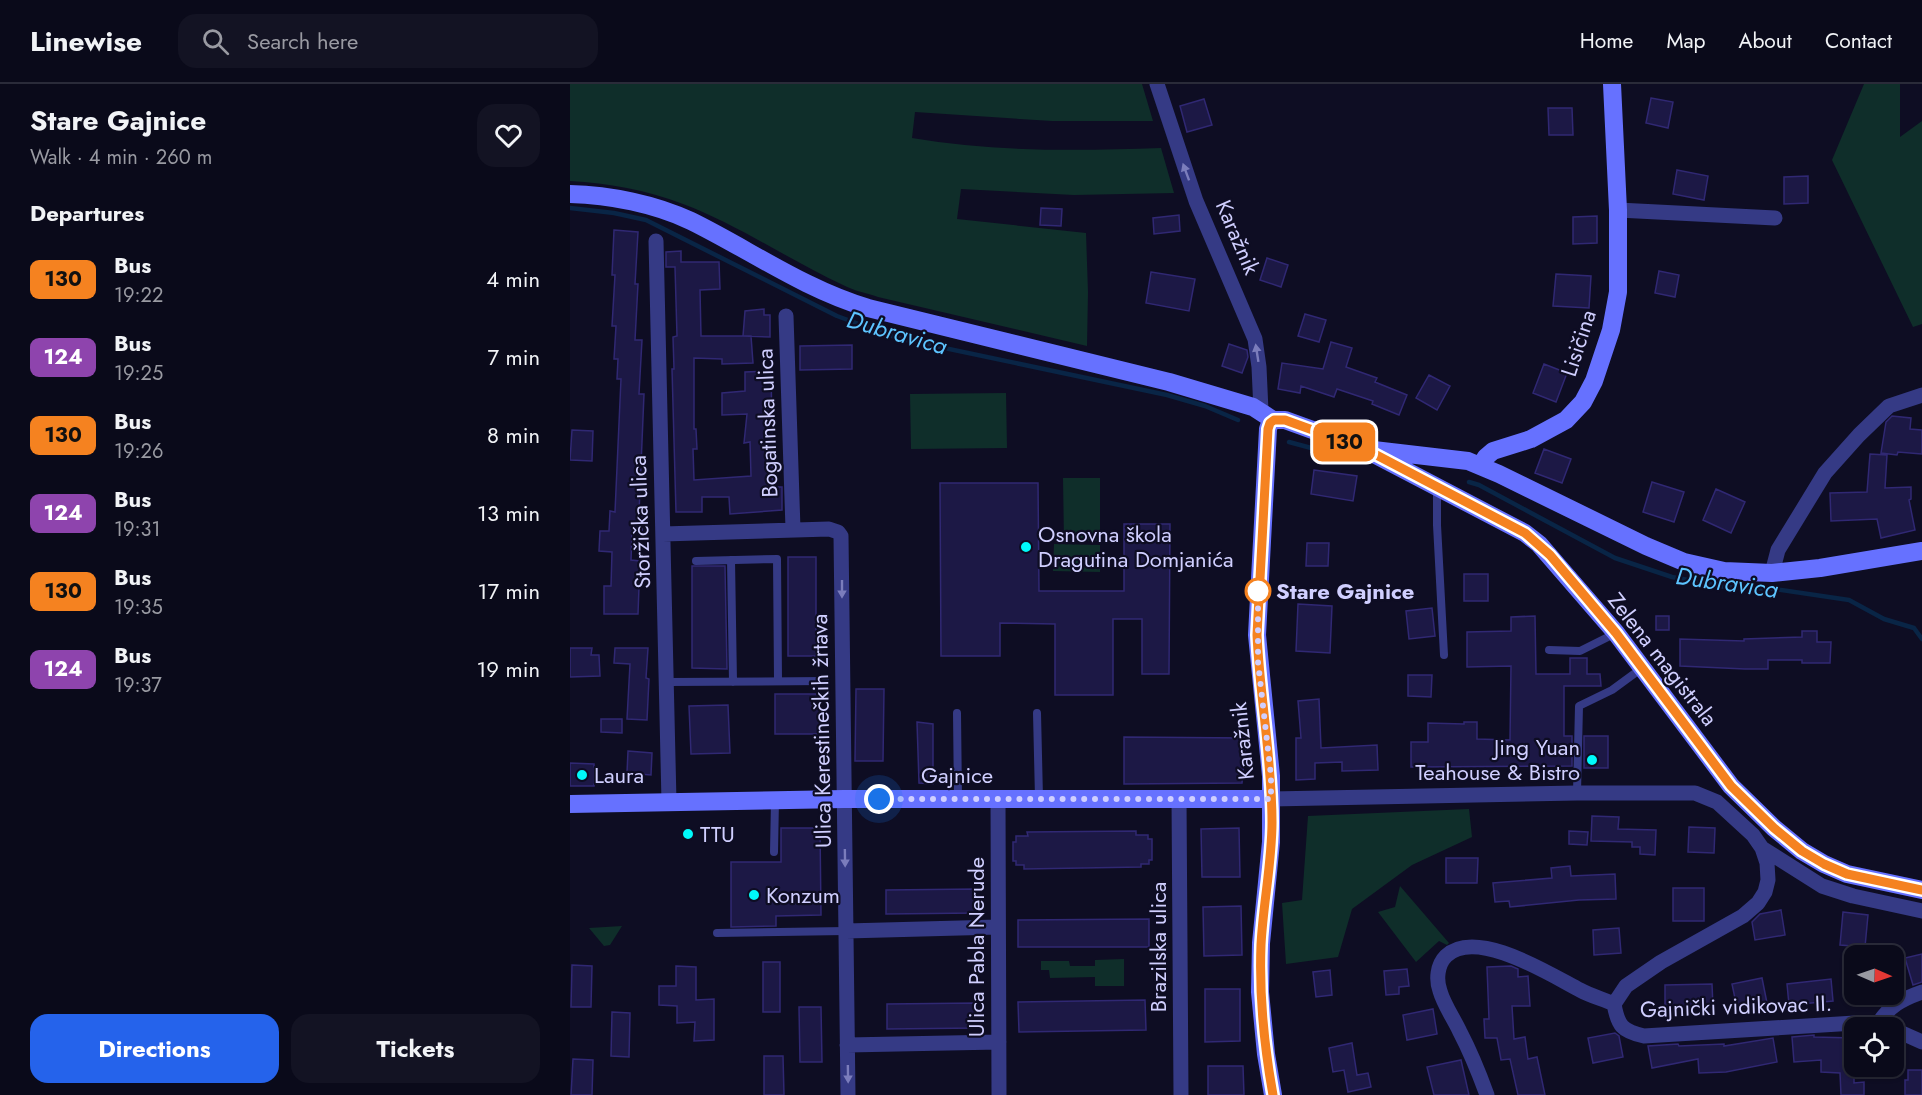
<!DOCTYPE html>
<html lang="en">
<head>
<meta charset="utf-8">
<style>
  :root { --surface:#0a0a1a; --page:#131323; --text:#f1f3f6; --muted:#999aa2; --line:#2a2b39; --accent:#2563eb }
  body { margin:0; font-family:Jost,sans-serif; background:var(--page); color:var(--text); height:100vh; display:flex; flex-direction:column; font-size:22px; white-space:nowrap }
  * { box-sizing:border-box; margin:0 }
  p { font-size:20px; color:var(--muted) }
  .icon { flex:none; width:33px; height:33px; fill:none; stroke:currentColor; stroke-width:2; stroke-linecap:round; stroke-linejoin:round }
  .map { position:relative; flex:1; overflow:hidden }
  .panel { display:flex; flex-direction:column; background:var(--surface); width:570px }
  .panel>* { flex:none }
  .badge { padding:0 12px; border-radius:9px; font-size:21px; line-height:39px }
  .needle { width:39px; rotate:92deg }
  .controls { position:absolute; left:1274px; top:861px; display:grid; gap:12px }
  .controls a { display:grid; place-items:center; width:60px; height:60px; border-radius:12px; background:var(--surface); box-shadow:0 2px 4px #0004,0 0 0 2px var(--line); font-size:30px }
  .you { position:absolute; width:30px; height:30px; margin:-15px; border:4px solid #fff; border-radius:50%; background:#1a73e8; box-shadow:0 0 0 9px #1a73e833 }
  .map>.badge { position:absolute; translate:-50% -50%; box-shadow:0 0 0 3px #fff }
  h2 { padding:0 30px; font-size:22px; line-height:54px }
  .round { display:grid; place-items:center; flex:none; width:63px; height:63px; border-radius:18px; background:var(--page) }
  .headline { display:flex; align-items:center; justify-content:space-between; height:102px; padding:0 30px }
  h1 { font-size:28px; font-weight:700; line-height:45px }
  .cta { display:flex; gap:12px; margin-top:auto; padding:12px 30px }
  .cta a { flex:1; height:69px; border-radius:18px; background:var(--accent); color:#fff; font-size:24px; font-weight:700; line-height:69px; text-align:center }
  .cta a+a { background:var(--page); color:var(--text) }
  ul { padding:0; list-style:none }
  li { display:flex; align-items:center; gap:18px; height:78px; padding:0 30px }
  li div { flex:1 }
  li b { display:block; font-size:22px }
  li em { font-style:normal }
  li .badge { min-width:66px; font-weight:700; text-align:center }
  header { display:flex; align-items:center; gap:36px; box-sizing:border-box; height:84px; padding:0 30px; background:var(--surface); border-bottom:2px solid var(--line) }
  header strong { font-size:28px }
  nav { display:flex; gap:33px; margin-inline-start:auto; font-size:21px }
  .search { width:420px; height:54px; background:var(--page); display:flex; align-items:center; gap:15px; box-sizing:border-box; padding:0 21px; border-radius:18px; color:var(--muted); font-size:22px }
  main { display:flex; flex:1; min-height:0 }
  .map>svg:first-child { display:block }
  .green { fill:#0f2e2a }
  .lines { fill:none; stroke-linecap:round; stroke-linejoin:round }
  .stream { stroke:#092546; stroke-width:4.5 }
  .building { fill:#1c1845; stroke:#302873; stroke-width:1.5 }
  .lane { stroke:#353a85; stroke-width:8 }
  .street { stroke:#353a85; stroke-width:15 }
  .secondary { stroke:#6671ff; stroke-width:18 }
  .oneway { fill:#7b7dbc }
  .line-casing { stroke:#fff; stroke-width:14 }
  .line { stroke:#f58220; stroke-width:9 }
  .walk { stroke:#d0cfff; stroke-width:6; stroke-dasharray:0 10.8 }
  .poi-dot { fill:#00fafa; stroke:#0e0d23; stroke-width:2 }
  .stop-dot { fill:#fff; stroke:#f58220; stroke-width:3 }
  .labels { text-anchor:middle; stroke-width:4.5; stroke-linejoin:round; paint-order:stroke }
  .street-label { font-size:22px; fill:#d0cfff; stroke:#0e0d23 }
  .poi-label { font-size:22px; fill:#d0cfff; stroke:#0e0d23; text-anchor:start }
  .stop-label { font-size:22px; font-weight:bold; fill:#d0cfff; stroke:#0e0d23; text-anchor:start }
  .water-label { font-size:24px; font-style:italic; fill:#5dc4ff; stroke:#0e0d23 }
</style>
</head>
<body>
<header>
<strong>Linewise</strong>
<div class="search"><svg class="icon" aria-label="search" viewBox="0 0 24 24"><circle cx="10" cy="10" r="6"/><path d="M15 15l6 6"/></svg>Search here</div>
<nav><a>Home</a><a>Map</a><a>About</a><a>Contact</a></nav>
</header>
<main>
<section class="panel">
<div class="headline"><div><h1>Stare Gajnice</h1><p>Walk · 4 min · 260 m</p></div><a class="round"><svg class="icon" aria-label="heart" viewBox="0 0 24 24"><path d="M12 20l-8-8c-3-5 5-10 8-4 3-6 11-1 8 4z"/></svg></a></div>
<h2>Departures</h2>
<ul>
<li><span class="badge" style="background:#f58220;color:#111">130</span><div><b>Bus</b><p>19:22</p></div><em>4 min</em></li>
<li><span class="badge" style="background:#8e44ad;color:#fff">124</span><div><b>Bus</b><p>19:25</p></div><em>7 min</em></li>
<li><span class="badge" style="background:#f58220;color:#111">130</span><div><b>Bus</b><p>19:26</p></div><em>8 min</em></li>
<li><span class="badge" style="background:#8e44ad;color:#fff">124</span><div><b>Bus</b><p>19:31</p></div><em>13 min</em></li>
<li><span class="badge" style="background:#f58220;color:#111">130</span><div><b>Bus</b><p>19:35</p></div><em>17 min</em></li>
<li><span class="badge" style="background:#8e44ad;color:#fff">124</span><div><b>Bus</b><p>19:37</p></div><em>19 min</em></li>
</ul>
<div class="cta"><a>Directions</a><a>Tickets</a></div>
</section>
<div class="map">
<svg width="1352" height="1011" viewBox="0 0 1352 1011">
  <rect width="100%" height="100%" fill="#0e0d23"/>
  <path class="green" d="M0 0H572L583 37H482L345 28 342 54C424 68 508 67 591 64L604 109 504 111 391 105 387 135 516 149 518 208 517 262 308 213C297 209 284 207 273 201 219 176 169 141 113 120 76 106 38 99 0 97Z
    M1294 0H1330V53L1352 37V240L1343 243 1262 76Z
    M436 309 437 364 341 365 340 310Z
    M493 394H530V457H494Z
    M484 460 530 461V488L483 487Z
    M899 725 902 753 842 781 782 825 768 873 716 880 712 819 732 816 738 732Z
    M830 802 879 859 877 861 869 857 846 878 808 828 825 823Z
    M52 842 40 861 34 862 19 844Z
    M554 875V902H525V893L480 894 479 886H471V877H499L500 882H525V876Z"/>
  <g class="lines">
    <path class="stream" d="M0 124 44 129 76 136 267 232 327 254 597 311 635 322 668 336
      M719 358 767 371
      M899 398 909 401 1045 474 1102 493 1155 503 1205 505 1279 516 1314 535 1344 544 1352 555"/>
  </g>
  <path class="building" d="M1081 14 1103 18 1098 44 1076 39Z
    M634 15 642 41 617 48 610 22Z
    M978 24H1002L1003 51H979Z
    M1107 86 1138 92 1134 116 1103 110Z
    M1238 92V119L1214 120V93Z
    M471 124 492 125 491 142 470 141Z
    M609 131 610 147 584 150 583 134Z
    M1027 132V159L1003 160V133Z
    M44 146 68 148 65 200H68L65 256H72L69 310H74L69 429H73L72 449H62L61 476 70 477 68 530H34V502H41L42 468 29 467 30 447H39L40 427 45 428 51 295H47L48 275H44L46 242H42L45 191H42Z
    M111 167V178H149L150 205 130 206 131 252H181L183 279 152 280V275L124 274V345H126L127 365H123L124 396 181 392 180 358 174 359 177 330 152 331V309L175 307V288L201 287 203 403H212V426L160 430 159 413H132V428H106L102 285H104L103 253 107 252 105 183H96V168Z
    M697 174 718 181 711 203 690 196Z
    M1089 187 1109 191 1105 213 1085 209Z
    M581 188 625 195 619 227 576 219Z
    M986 190 1021 192 1019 224 983 222Z
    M194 225V231H200V253L173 252 175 227Z
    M735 230 756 236 749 258 728 252Z
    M761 258 782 264 776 283 807 294 805 298 837 311 829 331 802 320 803 317 767 305 764 313 731 302 730 309 708 305 712 279 753 285Z
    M659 260 677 266 678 273 672 289 652 282Z
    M282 261V285L230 286V262Z
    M974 280 997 289 986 318 963 309Z
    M859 291 880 302 867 326 846 314Z
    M1322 332 1341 334 1340 345 1352 346V370L1328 368 1327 371 1311 369 1316 338Z
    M2 346 23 347 22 377 0 376Z
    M974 365 1001 375 992 399 965 389Z
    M1300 370 1317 371 1315 404 1341 403V415L1339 416 1345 446 1311 454 1307 435 1261 437 1260 409 1297 408Z
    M744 386 787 392 783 417 741 410Z
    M1082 398 1114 408 1104 438 1073 428Z
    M370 399H468L469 507H554V440H600L599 590H572V535H543V611H485V540L430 539V572H371Z
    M1146 405 1175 418 1161 449 1133 436Z
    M737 459H759L758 482H736Z
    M218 473H246V572H218Z
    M122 482H155L157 585 122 584Z
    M894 490H918V517H894Z
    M728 520 762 522 760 569 726 567Z
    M862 524 865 552 839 555 836 527Z
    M965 532 966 590H1000V574H1017V590H1030L1031 602H994V652H1002V682L841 683V658H858V639L894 640V638H907V655L940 656 941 582 897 583V548L941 547V533Z
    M1086 532H1099V546H1086Z
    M1232 547H1247V558H1261L1260 579H1232V576H1198V585H1175L1110 582V555L1174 557V555L1232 553Z
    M0 564H22L21 571H29L30 592 0 593Z
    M45 564H78L76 594 79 595 77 636 57 635 60 580 44 579Z
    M838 591H862L861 613 838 612Z
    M286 605H314L313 677H285Z
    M205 610H251L250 650H205Z
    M749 615 751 664 807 661 808 686 772 687V678L745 679V695L726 696V654H731L728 617Z
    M158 621 160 669 121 670 119 622Z
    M31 635H52V649L31 648Z
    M347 638 363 640V700L349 699Z
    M1014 652H1038V684H1014Z
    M554 653 676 654 672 699 554 700Z
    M58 667 82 669 81 691 57 689Z
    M0 679 24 680V702H0Z
    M1022 732 1049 733 1048 745 1086 746 1085 771 1070 770V763H1062V758L1021 757Z
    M1119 743 1145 744 1144 769 1118 768Z
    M211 744H250L251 831 206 832V842L161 843V778H211Z
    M669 744 670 793H632L631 745Z
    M566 747V751H578V755H582V776H579V780H571V783L454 785V781H446V777H443V758H446V752H458L457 748Z
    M999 747 1018 748 1017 761 999 760Z
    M876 774H908L907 799H876Z
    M1000 782 1001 792 1045 790 1046 815 1009 816 940 823 939 817 925 818 923 799 982 794 981 784Z
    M1103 804H1134V837H1103Z
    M406 805V829L316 830V806Z
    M671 822 672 871 634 872 633 823Z
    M1211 826 1215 851 1185 856 1182 838 1190 830Z
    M1273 828 1298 831 1295 863 1270 861Z
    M579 835V863H448V836Z
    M1049 844 1051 869 1024 871 1023 846Z
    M1352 870V898L1343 901 1335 874Z
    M193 878H210V928H193Z
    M2 881 22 882 21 923H1Z
    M106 882 126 883V916L144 915V956L124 957 125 938 107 939V922L89 921V902H106Z
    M941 882 948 885V893L958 892 960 922H942L944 955 955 953 958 975 967 973 975 1011H948L940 975 931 976 927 954H915L914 935H919L917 883Z
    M837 885 839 902 829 903V910L816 911 814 887Z
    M760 886 762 911 746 913 743 888Z
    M1192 894 1197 919 1167 924 1162 900Z
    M1261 895 1263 917 1219 921 1217 900Z
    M1142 900 1143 923 1095 925V901Z
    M635 905H670V957L635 958Z
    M575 916 576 946 449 948 448 918Z
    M407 919V944L317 945V920Z
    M229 923H251L252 978H230Z
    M863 925 867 950 837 956 833 931Z
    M42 928 60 929 59 973 41 972Z
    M1045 949 1049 952 1053 973 1023 979 1018 954Z
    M1244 951V953L1284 954V999L1294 998V1011H1271L1270 989 1251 988V976L1224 978 1222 953Z
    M1203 954 1207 978 1156 988 1129 989 1128 975 1082 984 1078 962 1108 960 1109 962 1154 960V962Z
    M782 959 787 991 798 989 801 1003 778 1008 774 986 763 988 759 964Z
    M194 972H213L214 1011H194Z
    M3 975 23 976 22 1011H1Z
    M891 976 899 1011H864L857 983Z
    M638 982H673L674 1011H638Z
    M1338 986H1352V1011H1335V996H1338Z"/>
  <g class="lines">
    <path class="lane" d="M867 405V441L874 571
      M161 476 163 598
      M126 477 207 475 208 596
      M979 566 1010 567 1046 549
      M98 598 255 597
      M387 629 388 715
      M467 629 469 714
      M1007 709 1009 622 1042 606 1072 584
      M204 768 205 716
      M147 849 276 847"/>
    <path class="street" d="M587 0 626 117 685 255 689 283 691 327
      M1048 126 1205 134
      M86 157 99 718
      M216 232 223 445
      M93 450 259 445 268 448 271 452 278 1011
      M1202 489 1208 466 1255 389 1289 351 1319 322 1352 311
      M609 714 611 1011
      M428 715 429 1011
      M701 715 1007 709H1125L1147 718 1183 751 1192 764 1252 802 1283 812 1352 827
      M276 847 428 843
      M1044 920C1048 942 1052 947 1074 952L1285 939 1308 940 1318 944
      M1044 920 1056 902 1091 878 1173 832 1188 819 1195 808 1198 796 1197 779 1192 764
      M1308 940C1319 922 1332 915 1352 908
      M1323 945 1352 958
      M277 961 429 958
      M917 1011C909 989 901 969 890 948 884 935 874 921 870 907 866 896 867 881 876 872 906 843 981 891 1010 906 1021 912 1033 915 1044 920"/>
    <path class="secondary" d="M0 110C40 111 85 120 121 137 180 166 234 205 298 224L599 298 683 323 703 336H715L795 365 898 377 929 390 1076 462 1114 478 1154 487 1202 489 1250 484 1352 467
      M802 369 955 449 969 460 1046 549 1161 702 1204 744 1232 767 1254 780 1277 790 1352 806
      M911 381 916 373 923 367 961 355 996 336 1013 318 1024 297 1041 246 1048 208V126L1042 0
      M0 720 274 715H701
      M703 1011 696 970 690 908 691 859 701 758V692L687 551 698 345 700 339 703 336"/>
  </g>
  <defs><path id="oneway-solid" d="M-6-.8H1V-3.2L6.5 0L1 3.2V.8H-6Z" transform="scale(1.5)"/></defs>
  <g class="oneway">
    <use href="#oneway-solid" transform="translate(616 88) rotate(-110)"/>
    <use href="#oneway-solid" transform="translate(687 269) rotate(-99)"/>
    <use href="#oneway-solid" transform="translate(272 505) rotate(90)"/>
    <use href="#oneway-solid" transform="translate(275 774) rotate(89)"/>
    <use href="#oneway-solid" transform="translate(278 990) rotate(89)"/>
  </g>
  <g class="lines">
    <g class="line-casing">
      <path id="line" d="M703 1011C694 961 689 912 691 861 693 820 702 779 702 738 702 675 690 614 687 551L698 345 700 339 704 336H715L795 365 955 449 980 471 1046 549 1161 702 1204 744 1232 767 1254 780 1277 790 1352 806"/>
    </g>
    <use href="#line" class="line"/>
    <path class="walk" d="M309 715H701V692L688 578V507"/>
  </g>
  <g class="poi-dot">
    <circle cx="456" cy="463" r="6"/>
    <circle cx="1022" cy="676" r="6"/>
    <circle cx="12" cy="691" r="6"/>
    <circle cx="118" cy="750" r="6"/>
    <circle cx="184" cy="811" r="6"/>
  </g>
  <circle class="stop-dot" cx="688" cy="507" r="12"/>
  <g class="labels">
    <g class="street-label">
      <text transform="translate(668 153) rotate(67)" y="8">Karažnik</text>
      <text transform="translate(1008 259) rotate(-72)" y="8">Lisičina</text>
      <text transform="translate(197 339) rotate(-92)" y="8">Bogatinska ulica</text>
      <text transform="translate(70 438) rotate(-92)" y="8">Storžička ulica</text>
      <text transform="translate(1093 575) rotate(52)" y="8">Zelena magistrala</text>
      <text transform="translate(251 647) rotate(-91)" y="8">Ulica Kerestinečkih žrtava</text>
      <text transform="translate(672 657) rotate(-96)" y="8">Karažnik</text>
      <text x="387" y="699">Gajnice</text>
      <text transform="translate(406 863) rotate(-90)" y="8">Ulica Pabla Nerude</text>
      <text transform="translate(588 863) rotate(-90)" y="8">Brazilska ulica</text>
      <text transform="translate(1166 922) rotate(-2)" y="8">Gajnički vidikovac II.</text>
    </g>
    <g class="poi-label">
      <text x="468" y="458">Osnovna škola<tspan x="468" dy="25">Dragutina Domjanića</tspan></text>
      <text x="1010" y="671" text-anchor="end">Jing Yuan<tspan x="1010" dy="25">Teahouse &amp; Bistro</tspan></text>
      <text x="24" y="699">Laura</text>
      <text x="130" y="758">TTU</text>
      <text x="196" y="819">Konzum</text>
    </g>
    <g class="stop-label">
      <text x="706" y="515">Stare Gajnice</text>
    </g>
    <g class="water-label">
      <text transform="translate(327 249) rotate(16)" y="8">Dubravica</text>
      <text transform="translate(1157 499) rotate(8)" y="8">Dubravica</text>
    </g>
  </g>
</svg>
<div class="controls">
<a><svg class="needle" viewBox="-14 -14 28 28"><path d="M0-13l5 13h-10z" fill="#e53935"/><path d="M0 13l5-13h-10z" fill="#999aa2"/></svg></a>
<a><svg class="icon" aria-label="locate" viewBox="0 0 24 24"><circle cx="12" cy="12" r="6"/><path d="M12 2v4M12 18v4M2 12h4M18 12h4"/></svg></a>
</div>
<div class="you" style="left:309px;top:715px"></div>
<b class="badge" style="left:774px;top:358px;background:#f58220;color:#111">130</b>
</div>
</main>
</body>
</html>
